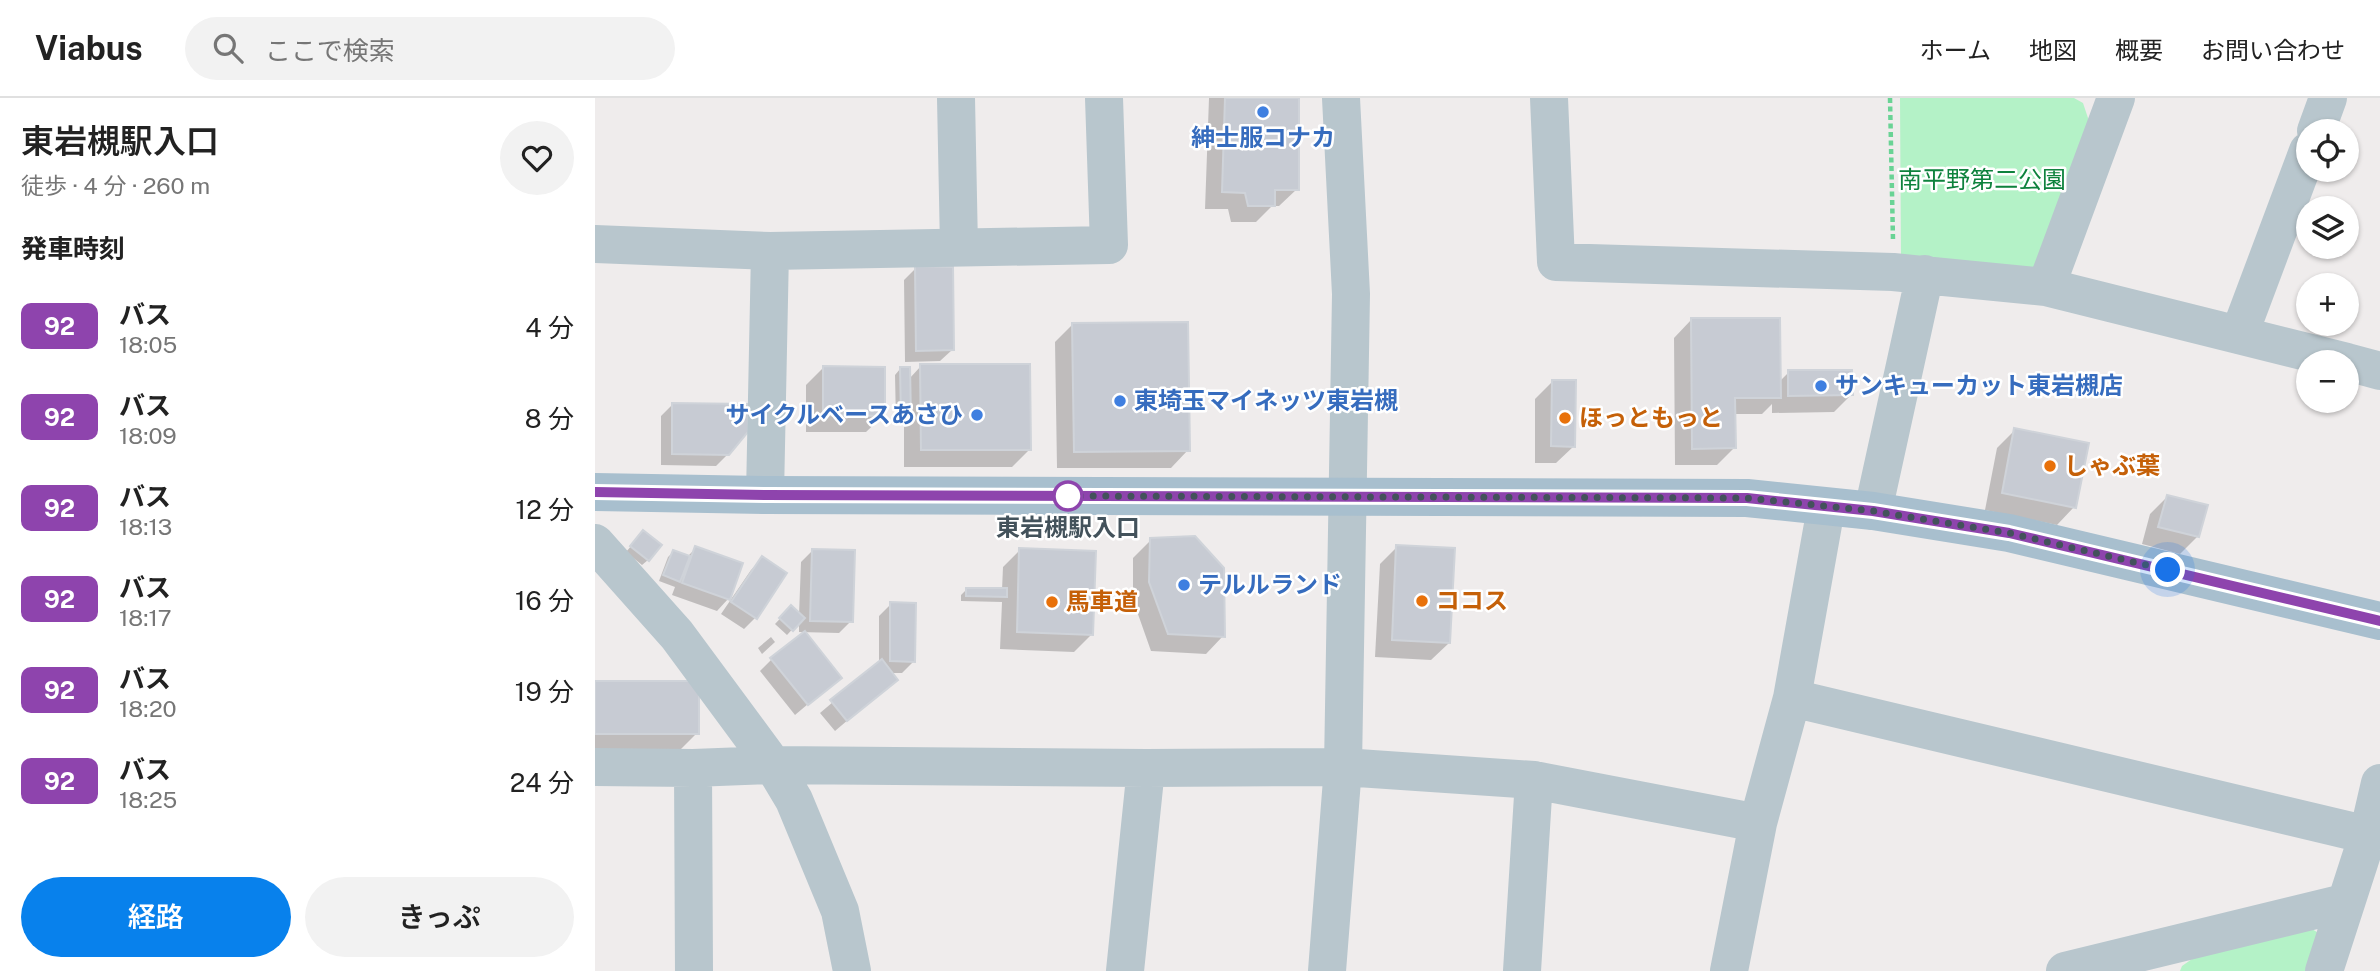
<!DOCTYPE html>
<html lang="ja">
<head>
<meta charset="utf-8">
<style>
  :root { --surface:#fff; --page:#f2f2f2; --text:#222; --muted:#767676; --line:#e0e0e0; --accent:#0881ec }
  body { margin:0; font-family:"Public Sans","Noto Sans JP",sans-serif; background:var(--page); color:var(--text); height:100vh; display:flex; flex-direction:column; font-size:26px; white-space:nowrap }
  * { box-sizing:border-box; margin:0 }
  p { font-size:23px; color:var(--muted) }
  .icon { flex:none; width:38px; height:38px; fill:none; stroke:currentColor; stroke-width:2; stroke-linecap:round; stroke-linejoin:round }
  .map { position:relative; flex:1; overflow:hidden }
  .drawer { display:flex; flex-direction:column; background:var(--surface); width:595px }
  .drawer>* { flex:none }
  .badge { padding:0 14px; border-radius:10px; font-size:24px; line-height:46px }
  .controls { position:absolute; left:1701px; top:21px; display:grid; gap:14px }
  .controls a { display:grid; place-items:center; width:63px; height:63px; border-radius:50%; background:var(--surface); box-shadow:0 2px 5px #0004; font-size:35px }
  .you { position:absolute; width:35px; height:35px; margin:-18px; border:5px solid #fff; border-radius:50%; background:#1a73e8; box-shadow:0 0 0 10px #1a73e833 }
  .map>.badge { position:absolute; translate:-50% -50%; box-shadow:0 0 0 4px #fff }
  h2 { padding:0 21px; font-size:26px; line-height:63px }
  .round { display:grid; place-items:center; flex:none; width:74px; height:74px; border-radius:37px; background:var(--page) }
  .summary { display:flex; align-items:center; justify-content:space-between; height:119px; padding:0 21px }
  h1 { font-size:33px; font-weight:600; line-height:52px }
  .button { display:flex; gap:14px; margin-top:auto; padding:14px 21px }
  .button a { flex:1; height:80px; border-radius:42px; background:var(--accent); color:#fff; font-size:28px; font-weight:600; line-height:80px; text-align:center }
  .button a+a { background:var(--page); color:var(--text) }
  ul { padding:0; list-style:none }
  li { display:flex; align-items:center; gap:21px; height:91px; padding:0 21px }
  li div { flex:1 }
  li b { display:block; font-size:26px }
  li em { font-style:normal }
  li .badge { min-width:77px; font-weight:700; text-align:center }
  header { display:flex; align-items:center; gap:42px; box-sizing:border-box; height:98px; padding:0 35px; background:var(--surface); border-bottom:2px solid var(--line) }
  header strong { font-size:33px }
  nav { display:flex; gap:38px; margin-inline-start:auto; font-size:24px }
  .search { width:490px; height:63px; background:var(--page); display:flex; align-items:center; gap:18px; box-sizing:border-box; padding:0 24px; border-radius:38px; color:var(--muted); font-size:26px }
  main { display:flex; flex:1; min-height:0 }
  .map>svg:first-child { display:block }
  .green { fill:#b4f2c7 }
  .shadow { fill:#0003 }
  .building { fill:#c7cbd3; stroke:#cfd3d9; stroke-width:2 }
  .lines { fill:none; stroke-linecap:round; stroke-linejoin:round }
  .path { stroke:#6ad395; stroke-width:4.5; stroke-dasharray:5 3.5; stroke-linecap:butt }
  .minor { stroke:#b8c6cd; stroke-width:38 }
  .major { stroke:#a8bfce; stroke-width:38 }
  .line-casing { stroke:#fff; stroke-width:16 }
  .line { stroke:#8e44ad; stroke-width:10 }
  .walk { stroke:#43525b; stroke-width:7; stroke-dasharray:0 12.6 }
  .shop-dot { fill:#3f7fe0; stroke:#fff; stroke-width:2.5 }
  .food-dot { fill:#e8710a; stroke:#fff; stroke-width:2.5 }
  .stop-dot { fill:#fff; stroke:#8e44ad; stroke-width:3.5 }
  .labels { text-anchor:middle; stroke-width:5; stroke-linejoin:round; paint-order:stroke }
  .shop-label { font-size:24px; font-weight:bold; fill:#366cbe; stroke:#fff; text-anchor:start }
  .park-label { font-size:24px; fill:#0e823d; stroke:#fff }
  .food-label { font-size:24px; font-weight:bold; fill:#c56008; stroke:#fff; text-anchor:start }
  .stop-label { font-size:24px; font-weight:bold; fill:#43525b; stroke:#fff }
</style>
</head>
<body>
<header>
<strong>Viabus</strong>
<div class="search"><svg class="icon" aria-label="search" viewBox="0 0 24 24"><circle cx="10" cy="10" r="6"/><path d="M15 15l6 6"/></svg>ここで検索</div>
<nav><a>ホーム</a><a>地図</a><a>概要</a><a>お問い合わせ</a></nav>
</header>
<main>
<section class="drawer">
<div class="summary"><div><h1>東岩槻駅入口</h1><p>徒歩 · 4 分 · 260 m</p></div><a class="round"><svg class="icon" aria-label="heart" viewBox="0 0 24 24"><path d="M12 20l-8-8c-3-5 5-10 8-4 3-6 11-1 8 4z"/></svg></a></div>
<h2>発車時刻</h2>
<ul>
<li><span class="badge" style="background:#8e44ad;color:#fff">92</span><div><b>バス</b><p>18:05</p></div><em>4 分</em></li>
<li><span class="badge" style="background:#8e44ad;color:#fff">92</span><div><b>バス</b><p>18:09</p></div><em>8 分</em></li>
<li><span class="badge" style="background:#8e44ad;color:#fff">92</span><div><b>バス</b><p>18:13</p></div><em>12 分</em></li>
<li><span class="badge" style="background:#8e44ad;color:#fff">92</span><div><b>バス</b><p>18:17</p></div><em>16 分</em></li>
<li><span class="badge" style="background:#8e44ad;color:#fff">92</span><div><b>バス</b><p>18:20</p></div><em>19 分</em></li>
<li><span class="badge" style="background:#8e44ad;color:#fff">92</span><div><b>バス</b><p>18:25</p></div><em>24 分</em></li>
</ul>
<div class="button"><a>経路</a><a>きっぷ</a></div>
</section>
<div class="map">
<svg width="1785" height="873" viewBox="0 0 1785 873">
  <rect width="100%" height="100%" fill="#efecec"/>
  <path class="green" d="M1305 0H1479L1488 5 1494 23 1446 164 1423 180 1306 161Z
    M1712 828 1730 839 1718 873H1585L1587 868 1620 845Z"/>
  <path class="shadow" d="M614 0H702V91L684 108H677L661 124H636L633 111H610Z
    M321 170 357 252 345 263 310 264 309 182Z
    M1096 222 1184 284 1194 274 1256 297 1239 314 1177 315V306L1167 316H1139V350L1122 367H1080L1079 240Z
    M477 227 593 352 576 370H462L460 244Z
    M326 268 434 352 417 369H309V325H301L300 277 305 271 314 281Z
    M228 270 289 317 271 334H211V287Z
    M958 283 979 348 961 365H940V301Z
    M78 306 133 356 121 368 66 367V318Z
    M1420 332 1479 409 1462 427 1390 412 1402 350Z
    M1572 399 1603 438 1585 456 1547 446 1555 416Z
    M43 440 53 462 47 467 31 454Z
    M556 442 628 538 611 556 556 553 538 502V460Z
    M802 449 854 545 836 562 780 559 785 466Z
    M101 450 133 501 122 513 77 497 80 489 64 483 73 459 78 454 92 459Z
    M218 452 256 523 244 535 204 534V524L192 537 180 526 196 509 204 517 206 464Z
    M425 452 496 537 479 554 405 551 407 504 366 503V497L372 491 407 492 408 469Z
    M167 461 160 520 149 531 126 516 156 472Z
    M296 506 319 563 307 575H295L301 581 240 633 225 615 284 565V518Z
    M176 539 180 544 167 556 163 550Z
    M176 562 245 579 200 617 165 573Z
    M0 585 102 635 85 652H0Z"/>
  <path class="building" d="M630 0H704V92H680V108H653L650 95 627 94Z
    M320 168 358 169 359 252 321 253Z
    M1096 220H1185L1186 300H1140L1141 350 1097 351Z
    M593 224 595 353 479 354 477 225Z
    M325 266H435L436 352H326Z
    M228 268 290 269V318L228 317Z
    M305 269H315L316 320H306Z
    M1193 272H1257L1258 297 1193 298Z
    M957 282H981L980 349 956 348Z
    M77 305 153 306V334L134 357 77 356Z
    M1419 330 1494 345 1481 410 1407 395Z
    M1572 397 1613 407 1604 439 1563 429Z
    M48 432 67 447 54 463 35 448Z
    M600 438 629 470 630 539 573 536 554 484 555 440Z
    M801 447 860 450 855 545 797 542Z
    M100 448 148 465 135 502 87 485Z
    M424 450 501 453 498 537 422 534Z
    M217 451 260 452 258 524 215 523Z
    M78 452 95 458 85 484 68 477Z
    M167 458 192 475 162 521 136 504Z
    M371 490H412V499L371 498Z
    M295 504 321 505 320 564 295 563Z
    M196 507 210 520 198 533 184 520Z
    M210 533 247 580 213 607 175 560Z
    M287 561 303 582 252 623 235 602Z
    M0 583H104V636H0Z"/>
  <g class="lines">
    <path class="path" d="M1295 0 1298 142"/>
    <path class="minor" d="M361 0 364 149
      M954 0 961 164 1298 174 1451 189 1752 264
      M1721 33 1733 0
      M0 146 175 153 514 147 509 0
      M1451 189 1521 0
      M1644 237 1713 53
      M1752 264 1785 273
      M170 397 175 153
      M1278 413 1330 176
      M0 445 82 537 178 667 199 702 245 813 257 873
      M1197 600 1773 737
      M0 669 98 670 178 667 551 670 748 669 939 682 1163 725
      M98 670 99 873
      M530 873 551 670
      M732 873 748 669 756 196 746 0
      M927 873 939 682
      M1134 873 1163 725 1197 600 1231 410
      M1470 873 1749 805
      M1729 873 1773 737 1785 685"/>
    <path class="major" d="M0 394 170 397 1152 400 1278 413 1414 435 1785 523"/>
  </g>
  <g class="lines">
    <g class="line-casing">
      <path id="line" d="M0 394 170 397 1152 400 1278 413 1414 435 1785 523"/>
    </g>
    <use href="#line" class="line"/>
    <path class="walk" d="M473 398 1152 400 1278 413 1414 435 1573 472"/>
  </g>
  <g class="shop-dot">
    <circle cx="668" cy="14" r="7"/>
    <circle cx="1226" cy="288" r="7"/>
    <circle cx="525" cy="303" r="7"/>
    <circle cx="382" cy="317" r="7"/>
    <circle cx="589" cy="487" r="7"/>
  </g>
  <g class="food-dot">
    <circle cx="970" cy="320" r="7"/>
    <circle cx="1455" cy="368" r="7"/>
    <circle cx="827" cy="503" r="7"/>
    <circle cx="457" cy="504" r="7"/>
  </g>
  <circle class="stop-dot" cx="473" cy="398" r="14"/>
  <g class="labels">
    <g class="shop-label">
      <text x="668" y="48" text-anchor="middle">紳士服コナカ</text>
      <text x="1240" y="296">サンキューカット東岩槻店</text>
      <text x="539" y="311">東埼玉マイネッツ東岩槻</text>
      <text x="368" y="325" text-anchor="end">サイクルベースあさひ</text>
      <text x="603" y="495">テルルランド</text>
    </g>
    <g class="park-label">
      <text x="1387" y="90">南平野第二公園</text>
    </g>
    <g class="food-label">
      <text x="984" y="328">ほっともっと</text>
      <text x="1469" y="376">しゃぶ葉</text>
      <text x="841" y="511">ココス</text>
      <text x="471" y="512">馬車道</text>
    </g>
    <g class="stop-label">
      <text x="473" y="438">東岩槻駅入口</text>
    </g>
  </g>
</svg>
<div class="controls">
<a><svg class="icon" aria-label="locate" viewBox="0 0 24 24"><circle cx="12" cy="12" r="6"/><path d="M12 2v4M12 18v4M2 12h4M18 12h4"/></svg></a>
<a><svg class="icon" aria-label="layers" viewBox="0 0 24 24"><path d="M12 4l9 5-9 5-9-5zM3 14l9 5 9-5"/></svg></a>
<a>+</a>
<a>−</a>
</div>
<div class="you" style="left:1573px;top:472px"></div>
</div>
</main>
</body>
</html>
